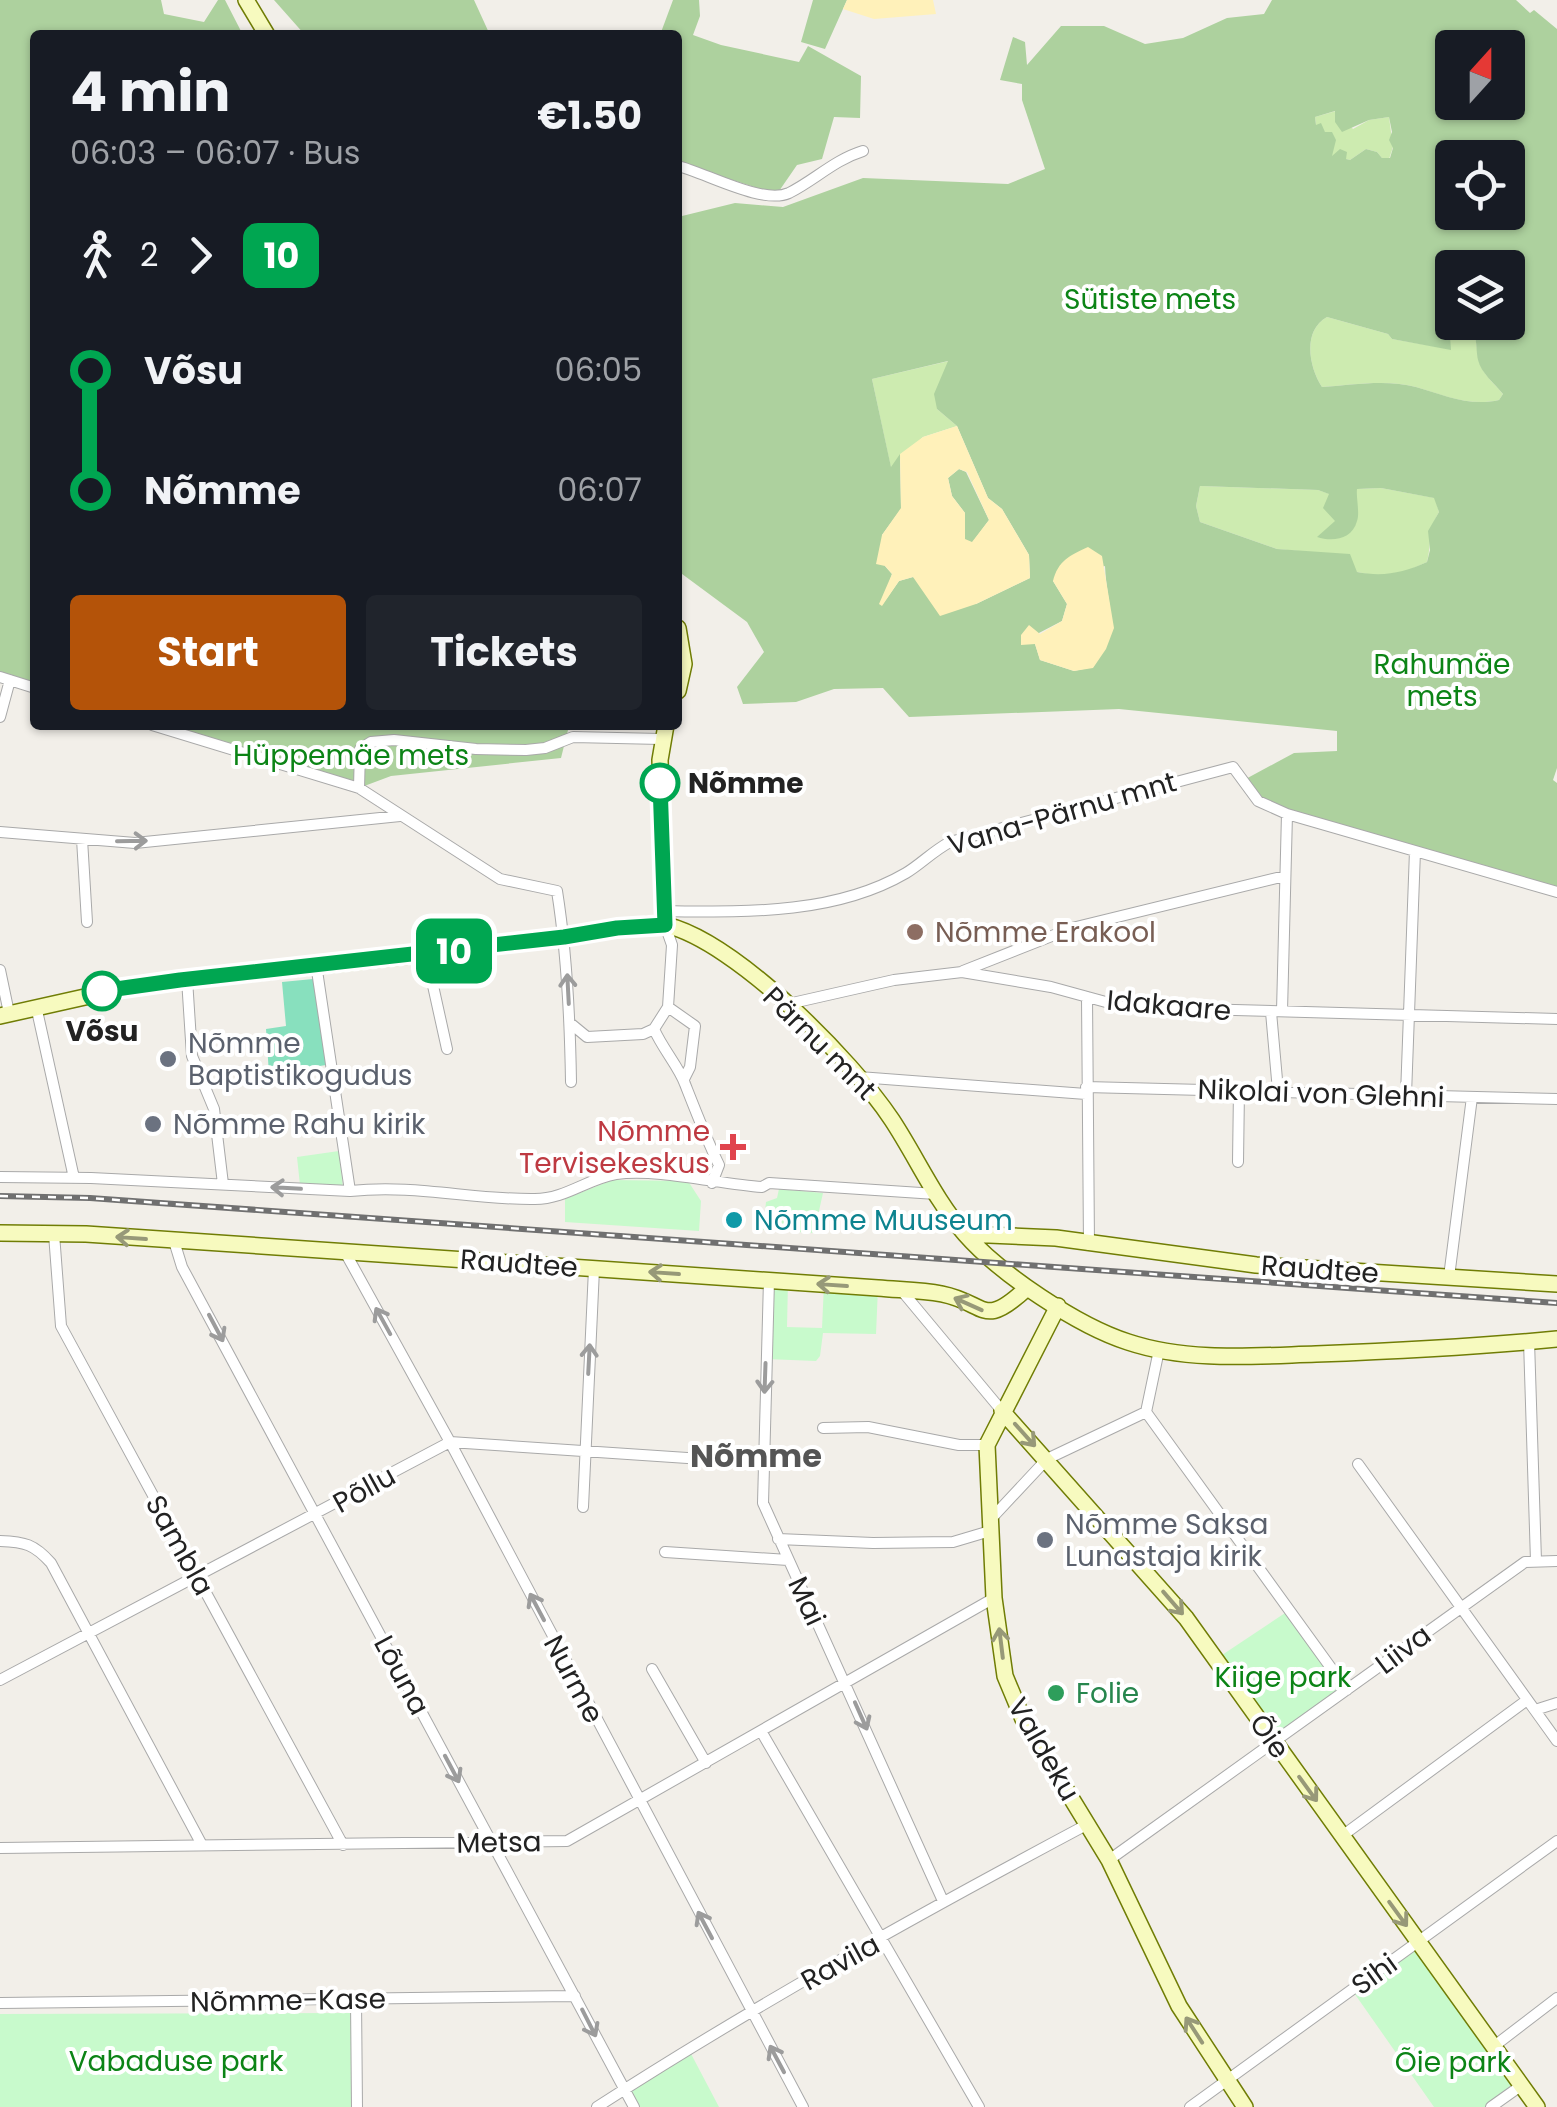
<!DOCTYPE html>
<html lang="en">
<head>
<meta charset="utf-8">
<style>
  :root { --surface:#171b24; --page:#20242c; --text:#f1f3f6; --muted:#9ea1a6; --accent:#b45309 }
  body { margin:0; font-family:Poppins,sans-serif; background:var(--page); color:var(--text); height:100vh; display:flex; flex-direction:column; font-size:38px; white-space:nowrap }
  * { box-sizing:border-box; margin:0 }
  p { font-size:32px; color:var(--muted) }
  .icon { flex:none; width:55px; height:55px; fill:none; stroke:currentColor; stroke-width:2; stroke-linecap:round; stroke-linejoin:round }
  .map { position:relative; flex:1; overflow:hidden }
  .details { position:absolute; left:30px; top:30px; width:652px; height:700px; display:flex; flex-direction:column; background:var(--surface); border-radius:10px; box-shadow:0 2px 8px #0004 }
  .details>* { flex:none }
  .badge { padding:0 20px; border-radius:15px; font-size:35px; line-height:65px }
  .needle { width:65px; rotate:21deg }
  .tools { position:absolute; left:1435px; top:30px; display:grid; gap:20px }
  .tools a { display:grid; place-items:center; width:90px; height:90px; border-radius:10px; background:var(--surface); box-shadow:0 2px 8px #0004; font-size:50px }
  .map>.badge { position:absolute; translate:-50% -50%; box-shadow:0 0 0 5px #fff }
  .legs { display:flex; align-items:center; gap:15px; height:110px; padding:0 40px; font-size:32px }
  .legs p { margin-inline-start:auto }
  .overview { display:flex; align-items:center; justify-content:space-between; height:170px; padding:0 40px }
  h1 { font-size:55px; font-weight:700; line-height:75px }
  .primary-button { display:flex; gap:20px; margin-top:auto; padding:20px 40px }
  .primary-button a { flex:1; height:115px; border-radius:10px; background:var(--accent); color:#fff; font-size:40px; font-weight:700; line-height:115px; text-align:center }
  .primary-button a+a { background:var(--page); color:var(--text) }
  ul { padding:0 40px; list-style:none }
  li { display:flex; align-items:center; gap:35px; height:120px; font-size:38px }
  li i { display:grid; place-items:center; width:15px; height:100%; margin:0 12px; background:currentColor }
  li i::after { content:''; width:25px; height:25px; margin:-12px; border:8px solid; border-radius:50%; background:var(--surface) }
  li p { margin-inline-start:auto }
  li:first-child i { background:linear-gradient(#0000 50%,currentColor 0) }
  li:last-child i { background:linear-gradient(currentColor 50%,#0000 0) }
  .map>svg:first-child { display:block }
  .grass { fill:#cdebb0 }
  .forest { fill:#add19e; fill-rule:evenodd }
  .sand { fill:#fff1ba; fill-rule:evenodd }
  .park { fill:#c8facc }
  .pitch { fill:#88e0be }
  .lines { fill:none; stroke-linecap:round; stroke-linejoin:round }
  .street-casing { stroke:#a9a9a9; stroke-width:12 }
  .secondary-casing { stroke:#707d05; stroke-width:18 }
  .street { stroke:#fff; stroke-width:10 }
  .secondary { stroke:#f7fabf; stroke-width:15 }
  .rail-casing { stroke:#707070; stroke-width:6 }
  .rail { stroke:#fff; stroke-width:2.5; stroke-dasharray:8; stroke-linecap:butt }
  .oneway { stroke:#9c9c9c }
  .oneway2 { stroke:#979978 }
  .line-1-casing { stroke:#fff; stroke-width:22 }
  .line-1 { stroke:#00a651; stroke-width:15 }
  .stop-1-dot { fill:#fff; stroke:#00a651; stroke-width:5 }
  .education-dot { fill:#8d6e63; stroke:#fff; stroke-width:4 }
  .worship-dot { fill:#6b7280; stroke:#fff; stroke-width:4 }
  .health-dot { fill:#e0444e; stroke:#fff; stroke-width:4 }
  .culture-dot { fill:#0f9aa8; stroke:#fff; stroke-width:4 }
  .leisure-dot { fill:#2e9e5b; stroke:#fff; stroke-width:4 }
  .labels { text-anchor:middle; stroke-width:8; stroke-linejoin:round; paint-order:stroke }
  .park-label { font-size:28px; fill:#0c8416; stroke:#fff }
  .stop-label { font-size:28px; font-weight:bold; fill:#222; stroke:#fff; text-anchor:start }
  .street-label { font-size:28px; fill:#222; stroke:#fff }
  .education-label { font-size:28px; fill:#785e54; stroke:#fff; text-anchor:start }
  .worship-label { font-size:28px; fill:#5b616d; stroke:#fff; text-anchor:start }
  .health-label { font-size:28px; fill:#be3a42; stroke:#fff; text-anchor:end }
  .culture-label { font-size:28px; fill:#0d838f; stroke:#fff; text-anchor:start }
  .leisure-label { font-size:28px; fill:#27864d; stroke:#fff; text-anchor:start }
  .quarter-label { font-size:32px; font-weight:bold; fill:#555; stroke:#fff }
</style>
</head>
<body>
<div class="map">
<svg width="1557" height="2107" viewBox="0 0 1557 2107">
  <rect width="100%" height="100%" fill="#f2efe9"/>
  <path class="grass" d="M1336 111 1353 129 1369 120 1389 117 1393 147 1389 159 1382 158 1377 152 1366 149 1350 160 1331 156 1325 132 1316 125 1315 117Z
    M1327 317 1388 334 1392 339 1450 349 1441 322 1452 319V322L1469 324C1477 336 1476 343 1478 357 1480 372 1494 383 1503 394L1499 400C1470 407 1443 395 1416 387 1388 379 1350 385 1322 387 1309 367 1302 331 1327 317Z
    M949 361 937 409 957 426 923 437 891 468 872 379Z
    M1200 486 1318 490 1330 494 1357 521 1356 489 1381 488 1435 498 1439 512C1425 536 1433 538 1427 562L1405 572 1378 576 1357 572 1309 552 1277 549 1200 522 1196 506Z"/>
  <path class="forest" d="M0 0H161L164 14 204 22 218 0H225L243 35H35V688L0 677Z
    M274 0H474L490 35H305Z
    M673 0H699L700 16 693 35 721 45 799 62 808 46 861 76 860 118 834 117 822 159 797 165 777 194 678 163V35H660Z
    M813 0H847L825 49 801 42Z
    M1272 0H1516L1530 13 1534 10 1557 29V768L1553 780 1557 783V892L1258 801 1242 781 1294 753 1337 751V731L1119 709 909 717 883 688 834 689 796 702 743 704 737 687 764 652 747 622 678 571V217L735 203 783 207 863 178 1008 184 1045 169 1022 100V84L1000 80 1013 37 1025 42 1027 65 1061 26H1104L1145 44 1183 38 1227 18 1264 14ZM1452 48H1508V102H1452ZM1335 111V122L1342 132 1369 120 1389 117 1392 132 1389 140 1393 148 1390 158H1382L1377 152 1366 149 1350 160 1346 159 1347 152 1340 149 1332 156 1336 140 1332 132H1325L1321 123 1316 125 1315 117ZM1452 158H1508V212H1452ZM1452 268H1508V322L1466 323C1479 335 1475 344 1478 360 1481 373 1495 384 1503 394L1499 400C1470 407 1444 395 1416 387 1388 379 1350 385 1322 387 1309 367 1302 331 1327 317L1388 334 1392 339 1451 350 1450 336 1442 323 1452 319ZM948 361 934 394 937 409 957 426 988 498 1002 509 1029 555 1030 578 976 604 913 577 899 581 882 605 892 574 885 566 882 535 901 509 900 454 891 467 872 379ZM1200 486 1318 490 1329 494 1323 508 1335 521 1317 537C1332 542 1352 540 1357 521 1360 513 1356 498 1357 489L1381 488 1434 498 1439 512 1428 531 1430 550 1427 562C1403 573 1383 577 1357 572L1350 554 1277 549 1200 522 1196 506ZM1105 566C1107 610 1122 626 1093 667L1074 671 1040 660 1035 644 1037 634 1062 621 1067 604 1053 581Z
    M959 469 966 472 989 520 972 543 965 540V513L952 496 948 478Z
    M152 725H572L569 726 561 758 391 776 359 788Z"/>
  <path class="sand" d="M847 0H933L936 14 874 19 843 9Z
    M957 426 988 498 1002 509 1029 555 1030 578 976 604 940 616 913 577 899 581 882 606 879 604 892 574 885 566 876 564 882 535 901 508 900 454 923 437ZM959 469 967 472 989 520 972 542 965 539V513L952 496 948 478Z
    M1088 547 1102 556 1114 628 1106 649 1093 668 1074 671 1040 660 1035 644 1021 645V635L1029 625 1040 634 1062 621 1067 604 1053 581C1058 561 1070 555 1088 547Z"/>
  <path class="park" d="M339 1151 343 1187 300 1185 297 1157Z
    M612 1180 688 1181 701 1201 699 1231 565 1222V1199Z
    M779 1189 823 1193 814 1233 763 1230 766 1202 777 1198Z
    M769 1280 788 1282 787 1327 822 1328 824 1284 878 1288 876 1334 823 1333 820 1356 816 1361 766 1359Z
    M1291 1609 1347 1690 1274 1742 1216 1659Z
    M1418 1942 1522 2085 1491 2107H1434L1352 1990Z
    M354 2013 351 2107H0V2014Z
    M689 2050 719 2107H634L624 2089Z"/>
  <path class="pitch" d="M313 979 326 1065 269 1074 266 1029 286 1026 282 982Z"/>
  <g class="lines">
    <g class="street-casing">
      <path id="street" d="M678 166C706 173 763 205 789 193 815 180 834 160 863 151
        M0 677 35 688
        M0 717 10 680
        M152 725 359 788 500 879 557 891C567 954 570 1017 571 1082
        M359 788 360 749 371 742 394 740 476 749 526 750 545 748 573 737 661 739
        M0 832 135 843 400 816
        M82 839 87 922
        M664 911C744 912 834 915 906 873 921 864 933 851 950 842L1233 767 1258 801 1287 814 1557 892
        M426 954 447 1049
        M316 964 350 1191
        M0 970 9 1013
        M963 971 1072 928 1285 876
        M187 979 192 1056 214 1109 223 1184
        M1087 997 1089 1245
        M788 1004 894 980 962 972 1051 987 1124 1007 1557 1019
        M36 1006 74 1178
        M668 1007 695 1026 690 1067 684 1079
        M1282 1011 1287 814
        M1271 1012 1278 1091
        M570 1023 587 1037 643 1034 654 1029
        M654 1029C662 1048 679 1067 685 1084 696 1112 706 1138 719 1165L712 1183
        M654 1029 668 1007 672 945 665 925
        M859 1077 1086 1094
        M1086 1087 1557 1099
        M1406 1095 1415 851
        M1238 1162 1239 1090
        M0 1177 91 1178 350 1191C417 1184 471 1200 535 1199 565 1199 587 1179 616 1174 657 1168 719 1184 762 1187L769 1183 936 1194
        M54 1234 61 1326 343 1845
        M174 1241 182 1267 634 2107
        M345 1252 450 1442 803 2107
        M1449 1277 1472 1097
        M769 1280 763 1503 943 1901
        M902 1291 1002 1411
        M1529 1341 1536 1561
        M1146 1412 1347 1690
        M823 1428 868 1427 959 1445H987
        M1358 1464 1557 1741
        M583 1507 594 1269
        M990 1520 1047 1459 1146 1412 1159 1350
        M778 1539 873 1543 953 1542 990 1531
        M0 1541C25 1542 34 1544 51 1563L202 1845
        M665 1552 788 1560
        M652 1669 706 1763
        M0 1680 450 1442 762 1463
        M1535 1710 1557 1703
        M761 1731 979 2107
        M1342 1836 1527 1700
        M0 1848 567 1841 994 1598
        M1109 1860 1525 1562 1557 1561
        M356 2000 357 2107
        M0 2003 575 1996
        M1493 2047 1557 1998
        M597 2107C755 2005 921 1913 1088 1824
        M1190 2107 1557 1841
        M1491 2107 1522 2085"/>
    </g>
    <g class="secondary-casing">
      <path id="secondary" d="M246 0 267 35
        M678 628 684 664 678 691
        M665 925 660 760 666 725
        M0 1016 134 986 426 954 636 926C645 925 656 923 666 925 736 942 852 1060 892 1120 917 1158 935 1200 965 1234 1000 1274 1078 1326 1128 1342 1188 1362 1254 1356 1316 1354 1396 1351 1477 1347 1557 1339
        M0 1233 86 1234 878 1288C899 1290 921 1290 942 1294 987 1303 982 1330 1027 1288
        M965 1234 1056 1238 1256 1265 1557 1284
        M1058 1306 987 1445 994 1598 1005 1676 1023 1719 1109 1860 1179 2006 1245 2107
        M1002 1411 1186 1618 1537 2107"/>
    </g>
    <use href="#street" class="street"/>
    <use href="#secondary" class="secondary"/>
    <g class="rail-casing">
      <path id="rail" d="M0 1196 90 1198 1557 1303"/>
    </g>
    <use href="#rail" class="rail"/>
  </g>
  <defs><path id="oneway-shaft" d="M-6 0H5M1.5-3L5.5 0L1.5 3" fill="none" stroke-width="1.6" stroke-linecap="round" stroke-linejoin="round" transform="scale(2.5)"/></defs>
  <g class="oneway">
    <use href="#oneway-shaft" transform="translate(132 841) rotate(-1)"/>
    <use href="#oneway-shaft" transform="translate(568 989) rotate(-93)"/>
    <use href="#oneway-shaft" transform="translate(286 1188) rotate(-177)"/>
    <use href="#oneway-shaft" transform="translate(383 1321) rotate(-119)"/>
    <use href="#oneway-shaft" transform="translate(216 1328) rotate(62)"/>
    <use href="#oneway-shaft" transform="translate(589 1359) rotate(-87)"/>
    <use href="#oneway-shaft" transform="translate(765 1378) rotate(92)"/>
    <use href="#oneway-shaft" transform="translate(537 1607) rotate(-118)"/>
    <use href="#oneway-shaft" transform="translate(861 1716) rotate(66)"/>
    <use href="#oneway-shaft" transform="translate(452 1769) rotate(62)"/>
    <use href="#oneway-shaft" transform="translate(705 1925) rotate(-118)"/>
    <use href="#oneway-shaft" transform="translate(589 2023) rotate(63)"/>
    <use href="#oneway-shaft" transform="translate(777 2059) rotate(-118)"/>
  </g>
  <g class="oneway2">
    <use href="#oneway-shaft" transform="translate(131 1238) rotate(-176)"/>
    <use href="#oneway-shaft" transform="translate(664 1273) rotate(-176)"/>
    <use href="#oneway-shaft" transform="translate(832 1285) rotate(-176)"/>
    <use href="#oneway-shaft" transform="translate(968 1304) rotate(-156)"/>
    <use href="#oneway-shaft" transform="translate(1025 1435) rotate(48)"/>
    <use href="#oneway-shaft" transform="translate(1173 1603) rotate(49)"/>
    <use href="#oneway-shaft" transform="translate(1001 1643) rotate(-97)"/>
    <use href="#oneway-shaft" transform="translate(1308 1789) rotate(54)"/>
    <use href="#oneway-shaft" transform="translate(1398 1914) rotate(54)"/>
    <use href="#oneway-shaft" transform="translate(1194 2030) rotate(-123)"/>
  </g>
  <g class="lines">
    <g class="line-1-casing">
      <path id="line-1" d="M102 991 180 980 564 937 617 928 665 925 660 783"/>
    </g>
    <use href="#line-1" class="line-1"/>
  </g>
  <g class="stop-1-dot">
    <circle cx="660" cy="783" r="18"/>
    <circle cx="102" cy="991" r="18"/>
  </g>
  <circle class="education-dot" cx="915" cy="932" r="10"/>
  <g class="worship-dot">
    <circle cx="168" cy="1059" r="10"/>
    <circle cx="153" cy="1124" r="10"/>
    <circle cx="1045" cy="1540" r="10"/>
  </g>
  <path class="health-dot" d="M728 1132h10v10h10v10h-10v10h-10v-10h-10v-10h10z"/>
  <circle class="culture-dot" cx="734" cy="1220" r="10"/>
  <circle class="leisure-dot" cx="1056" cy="1693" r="10"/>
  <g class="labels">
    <g class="park-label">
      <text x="1150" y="309">Sütiste mets</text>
      <text x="1442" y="674">Rahumäe<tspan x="1442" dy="32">mets</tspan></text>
      <text x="351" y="765">Hüppemäe mets</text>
      <text x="1283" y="1687">Kiige park</text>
      <text x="176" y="2071">Vabaduse park</text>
      <text x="1453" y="2072">Õie park</text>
    </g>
    <g class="stop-label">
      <text x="688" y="793">Nõmme</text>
      <text x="102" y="1041" text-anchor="middle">Võsu</text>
    </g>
    <g class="street-label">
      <text transform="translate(1062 813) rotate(-16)" y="10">Vana-Pärnu mnt</text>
      <text transform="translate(1169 1005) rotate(5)" y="10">Idakaare</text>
      <text transform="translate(820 1043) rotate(45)" y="10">Pärnu mnt</text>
      <text transform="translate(1321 1093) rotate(2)" y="10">Nikolai von Glehni</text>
      <text transform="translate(519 1263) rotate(4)" y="10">Raudtee</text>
      <text transform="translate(1320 1269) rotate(4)" y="10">Raudtee</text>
      <text transform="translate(364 1489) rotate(-29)" y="10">Põllu</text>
      <text transform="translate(180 1545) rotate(61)" y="10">Sambla</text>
      <text transform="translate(807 1601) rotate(65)" y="10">Mai</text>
      <text transform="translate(1403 1649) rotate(-37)" y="10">Liiva</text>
      <text transform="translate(402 1675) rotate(62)" y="10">Lõuna</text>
      <text transform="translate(574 1679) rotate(62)" y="10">Nurme</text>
      <text transform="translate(1270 1736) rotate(55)" y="10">Õie</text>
      <text transform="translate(1044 1749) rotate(60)" y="10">Valdeku</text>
      <text transform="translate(499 1842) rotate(-1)" y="10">Metsa</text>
      <text transform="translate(840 1962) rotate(-29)" y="10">Ravila</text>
      <text transform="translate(1374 1974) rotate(-36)" y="10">Sihi</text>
      <text transform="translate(288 2000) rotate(-1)" y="10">Nõmme-Kase</text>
    </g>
    <g class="education-label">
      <text x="935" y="942">Nõmme Erakool</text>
    </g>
    <g class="worship-label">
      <text x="188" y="1053">Nõmme<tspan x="188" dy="32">Baptistikogudus</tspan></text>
      <text x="173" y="1134">Nõmme Rahu kirik</text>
      <text x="1065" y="1534">Nõmme Saksa<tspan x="1065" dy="32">Lunastaja kirik</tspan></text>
    </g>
    <g class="health-label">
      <text x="710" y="1141">Nõmme<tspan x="710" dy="32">Tervisekeskus</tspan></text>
    </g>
    <g class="culture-label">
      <text x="754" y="1230">Nõmme Muuseum</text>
    </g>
    <g class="leisure-label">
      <text x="1076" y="1703">Folie</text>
    </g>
    <g class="quarter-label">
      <text x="756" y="1467">Nõmme</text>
    </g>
  </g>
</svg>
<div class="tools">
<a><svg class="needle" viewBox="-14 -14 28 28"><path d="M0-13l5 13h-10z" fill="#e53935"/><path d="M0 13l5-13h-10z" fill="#9ea1a6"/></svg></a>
<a><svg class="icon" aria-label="locate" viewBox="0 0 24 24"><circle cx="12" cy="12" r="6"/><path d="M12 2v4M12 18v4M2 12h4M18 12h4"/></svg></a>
<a><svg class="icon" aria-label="layers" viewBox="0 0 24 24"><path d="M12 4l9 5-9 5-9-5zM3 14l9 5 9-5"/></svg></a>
</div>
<b class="badge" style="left:454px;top:951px;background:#00a651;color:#fff">10</b>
<section class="details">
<div class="overview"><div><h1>4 min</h1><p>06:03 – 06:07 · Bus</p></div><b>€1.50</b></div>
<div class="legs"><svg class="icon" aria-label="walk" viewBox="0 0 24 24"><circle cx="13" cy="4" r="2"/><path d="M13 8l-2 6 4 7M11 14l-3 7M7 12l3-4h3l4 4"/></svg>2<svg class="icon" aria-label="forward" viewBox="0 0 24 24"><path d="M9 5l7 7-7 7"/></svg><b class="badge" style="background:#00a651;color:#fff">10</b></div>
<ul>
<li><i style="color:#00a651"></i><b>Võsu</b><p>06:05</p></li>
<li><i style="color:#00a651"></i><b>Nõmme</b><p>06:07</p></li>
</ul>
<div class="primary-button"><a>Start</a><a>Tickets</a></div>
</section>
</div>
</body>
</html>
